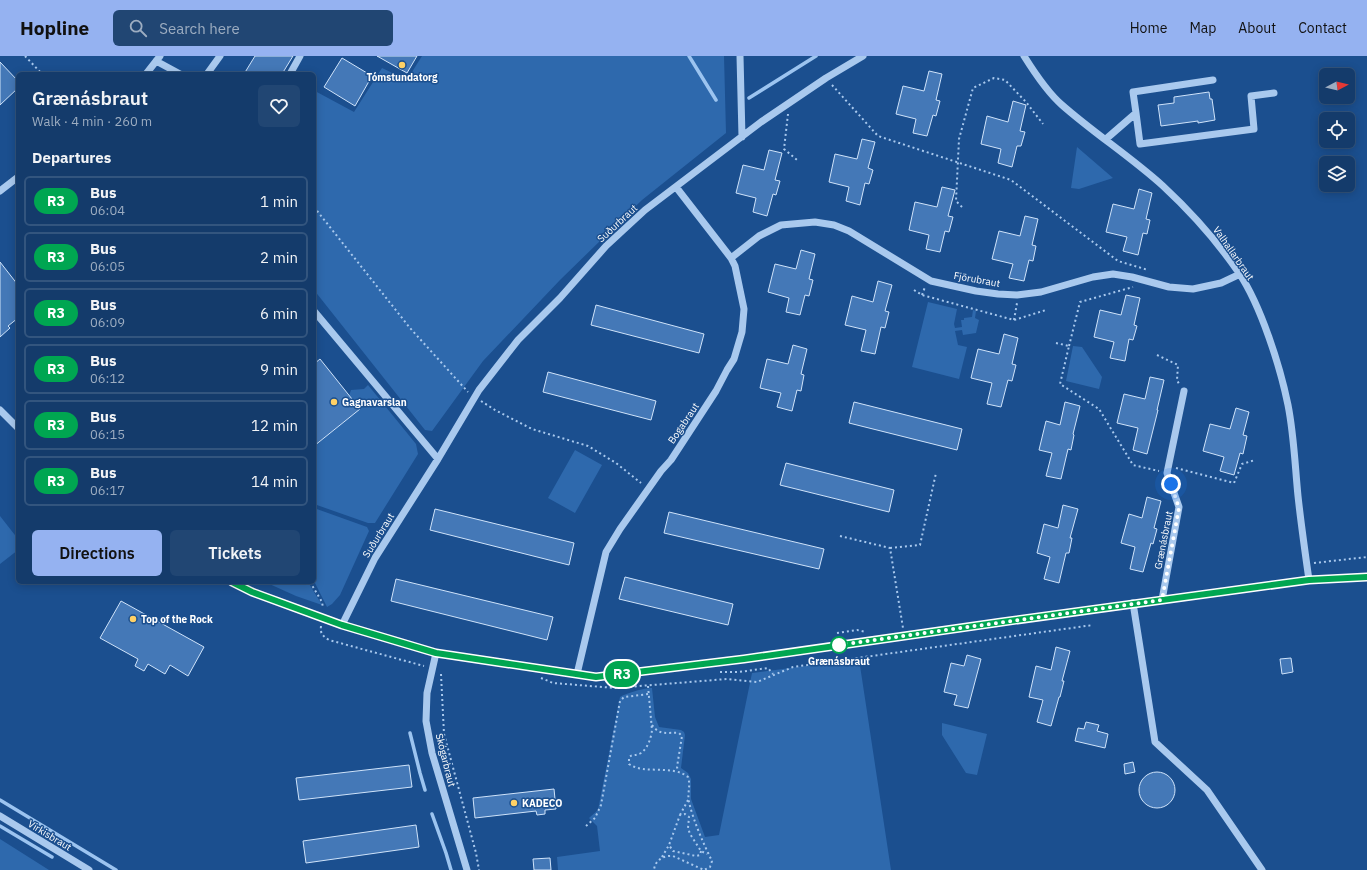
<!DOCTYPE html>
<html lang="en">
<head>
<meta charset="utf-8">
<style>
  :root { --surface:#143b6b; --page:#214673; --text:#f1f3f6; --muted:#9dadc1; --line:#33557e; --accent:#95b2f1 }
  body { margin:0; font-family:"IBM Plex Sans",sans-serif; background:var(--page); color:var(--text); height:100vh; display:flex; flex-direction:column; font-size:15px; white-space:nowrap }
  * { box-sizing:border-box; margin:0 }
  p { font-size:13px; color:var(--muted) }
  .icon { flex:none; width:22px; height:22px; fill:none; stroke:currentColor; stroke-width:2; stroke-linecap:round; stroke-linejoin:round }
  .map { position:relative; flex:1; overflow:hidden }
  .drawer { position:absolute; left:16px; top:16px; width:300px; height:512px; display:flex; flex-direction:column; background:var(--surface); border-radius:6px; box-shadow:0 2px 10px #0003,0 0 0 1px var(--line) }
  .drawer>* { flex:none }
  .badge { padding:0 8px; border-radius:13px; font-size:14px; line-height:26px }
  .needle { width:26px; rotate:83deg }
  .controls { position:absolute; left:1319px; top:12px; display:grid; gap:8px }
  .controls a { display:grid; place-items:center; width:36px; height:36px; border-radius:6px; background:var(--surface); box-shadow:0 2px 10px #0003,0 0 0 1px var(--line); font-size:20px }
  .you { position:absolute; width:20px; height:20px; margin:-10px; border:3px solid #fff; border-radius:50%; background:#1a73e8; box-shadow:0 0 0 6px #1a73e833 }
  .map>.badge { position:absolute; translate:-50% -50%; box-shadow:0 0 0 2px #fff }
  h2 { padding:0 16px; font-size:15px; line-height:36px }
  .round { display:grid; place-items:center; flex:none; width:42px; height:42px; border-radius:6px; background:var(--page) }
  .headline { display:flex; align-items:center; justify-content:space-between; height:68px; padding:0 16px }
  h1 { font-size:19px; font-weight:600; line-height:30px }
  .primary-button { display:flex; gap:8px; margin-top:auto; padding:8px 16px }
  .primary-button a { flex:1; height:46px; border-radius:6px; background:var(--accent); color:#111; font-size:16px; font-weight:600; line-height:46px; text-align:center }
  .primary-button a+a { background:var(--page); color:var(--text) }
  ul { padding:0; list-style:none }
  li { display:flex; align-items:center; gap:12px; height:50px; margin:0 8px 6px; padding:0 8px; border:2px solid var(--line); border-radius:6px }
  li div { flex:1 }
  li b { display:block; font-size:15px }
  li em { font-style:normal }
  li .badge { min-width:44px; font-weight:700; text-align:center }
  header { display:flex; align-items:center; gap:24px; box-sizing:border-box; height:56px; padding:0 20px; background:var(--accent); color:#111 }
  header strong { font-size:19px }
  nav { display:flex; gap:22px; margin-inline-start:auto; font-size:14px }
  .search { width:280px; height:36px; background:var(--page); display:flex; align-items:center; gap:10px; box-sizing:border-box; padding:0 14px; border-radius:6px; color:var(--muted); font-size:15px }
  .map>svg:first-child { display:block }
  .green { fill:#2e69ad }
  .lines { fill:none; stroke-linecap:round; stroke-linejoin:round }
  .stream { stroke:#9cc4f0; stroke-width:3.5 }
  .building { fill:#4478b7; stroke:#cfe3fa }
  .path { stroke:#a9c9ee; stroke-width:2; stroke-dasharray:2 3; stroke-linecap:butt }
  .minor { stroke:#a9c9ee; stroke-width:7 }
  .line-casing { stroke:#fff; stroke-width:9 }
  .line { stroke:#00a651; stroke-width:6 }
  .walk { stroke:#fff; stroke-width:4; stroke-dasharray:0 7.2 }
  .poi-dot { fill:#ffd166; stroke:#1b4f8f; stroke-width:1.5 }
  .stop-dot { fill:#fff; stroke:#00a651; stroke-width:2 }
  .labels { text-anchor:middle; stroke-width:3; stroke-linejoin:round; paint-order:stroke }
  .poi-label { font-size:10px; font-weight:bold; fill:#fff; stroke:#1b4f8f; text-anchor:start }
  .street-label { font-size:10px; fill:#fff; stroke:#1b4f8f }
  .stop-label { font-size:10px; font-weight:bold; fill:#fff; stroke:#1b4f8f }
</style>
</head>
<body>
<header>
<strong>Hopline</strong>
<div class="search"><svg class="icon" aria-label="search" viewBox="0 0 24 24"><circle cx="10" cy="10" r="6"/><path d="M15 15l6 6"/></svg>Search here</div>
<nav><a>Home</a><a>Map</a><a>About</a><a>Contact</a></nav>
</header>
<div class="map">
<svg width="1367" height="814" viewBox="0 0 1367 814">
  <rect width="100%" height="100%" fill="#1b4f8f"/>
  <path class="green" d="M422 0H724L726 77 642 144 560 224 483 305 432 375 425 374 314 234V37L315 35 354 56 382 12 407 24Z
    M1077 91 1113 122 1079 133 1071 132Z
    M928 246 957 253 954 268 955 272 962 271 961 264H964V262L972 261 973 254 976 255 975 262 979 264 976 277 963 279 962 274 955 275 958 289 967 291 959 323 912 311Z
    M1073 290 1082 291 1102 321 1099 333 1066 325Z
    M368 329 416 388 418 398 375 467H368L314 448V390L360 353 349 340 351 334 364 333Z
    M575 394 602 409 575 457 548 442Z
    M314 452 367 471 369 475 340 539 332 548 327 551 314 525Z
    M0 460 18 483V494L0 508Z
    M265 526H308L322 549 296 540Z
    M859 603 891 814H558L557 801 600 795 597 770 589 762 598 754 620 641C626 637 645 632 652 632L655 661 659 671 681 674 684 676 685 679 681 712 688 717 691 723V743L705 781 719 779 752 617Z
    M942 667 987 678 977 719 966 717 942 679Z
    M0 783 49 814H0Z"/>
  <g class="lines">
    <path class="stream" d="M689 0 716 44
      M749 42 816 0
      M410 677 420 717 425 734
      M0 744 116 814
      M432 758 446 797 451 814
      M0 770 52 801"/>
  </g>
  <path class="building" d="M255 0H293L282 18H244Z
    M377 0H417L407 17Z
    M342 2 372 20 355 50 324 31Z
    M0 6 18 25V32L0 49Z
    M929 15 942 18 936 44 940 45 936 60 933 59 927 80 913 77 916 63 896 58 903 30 924 35Z
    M1209 36 1210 43H1212L1215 64 1198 67V65L1161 70 1158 49 1174 47V41Z
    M1013 45 1026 49 1020 75 1025 76 1021 90H1017L1012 111 998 107 1001 93 981 88 987 60 1008 66Z
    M862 83 875 86 868 112 873 114 869 128 865 127 860 149 846 145 849 131 829 126 835 98 857 103Z
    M769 94 782 97 775 124 780 125 776 139 773 138 767 160 753 156 756 142 736 137 743 109 764 114Z
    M942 131 955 134 948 160 953 161 949 176 945 175 940 196 926 193 929 179 909 174 915 146 937 151Z
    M1139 133 1152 137 1146 163 1150 164 1147 178 1143 177 1138 199 1123 195 1127 181 1106 176 1113 148 1134 153Z
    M1025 160 1038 163 1032 189 1036 190 1033 205 1029 204 1024 225 1009 222 1013 208 992 203 999 175 1020 180Z
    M801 194 815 198 809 223 813 224 809 240 805 239 800 259 786 256 789 242 768 236 775 208 796 213Z
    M0 206 18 229V262L8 270 10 272 0 281Z
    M878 225 892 229 885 255 889 256 885 272 881 271 875 298 861 295 866 274 845 269 852 240 873 246Z
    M1126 239 1140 242 1134 269 1137 270 1133 284 1129 283 1125 305 1110 302 1114 286 1094 281 1100 254 1121 259Z
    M596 249 704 278 699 297 591 269Z
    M1004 278 1018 282 1012 308 1016 309 1012 325 1008 324 1001 351 987 348 992 327 971 322 978 293 999 298Z
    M793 289 807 293 801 318 804 319 801 335 797 334 792 355 777 351 781 337 760 332 767 303 788 308Z
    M320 303 360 353 314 390V308Z
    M548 316 656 345 651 364 543 336Z
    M1150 321 1164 324 1157 354H1158L1147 398 1133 394 1138 372 1117 367 1124 338 1145 343Z
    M854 346 962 373 957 394 849 367Z
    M1065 346 1080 350 1073 378 1074 379 1071 394 1068 393 1061 423 1046 420 1052 397 1039 394 1046 365 1060 369Z
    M1236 352 1249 356 1243 379 1247 380 1243 398 1240 397 1234 419 1220 415 1224 401 1203 395 1210 368 1230 373Z
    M786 407 894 434 889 456 780 429Z
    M1147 441 1161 445 1154 472 1157 473 1153 488 1151 487 1143 516 1130 513 1135 491 1121 487 1129 458 1142 462Z
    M1063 449 1078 453 1070 482H1072L1069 497H1066L1059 527 1044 523 1050 501 1037 497 1044 468 1058 472Z
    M435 453 574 487 569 509 430 474Z
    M669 456 824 493 819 513 664 477Z
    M625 521 733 548 728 569 619 543Z
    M396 523 553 561 547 584 391 545Z
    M121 545 204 591 188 620 170 609 165 618 148 608 144 615 135 610 138 603 100 582Z
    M1056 591 1070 595 1062 625H1064L1060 641H1059L1051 670 1037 666 1043 644 1029 641 1036 610 1051 614Z
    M967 599 981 603 968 652 954 649 957 639 944 636 951 607 964 610Z
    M1291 602 1293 616 1282 618 1280 603Z
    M1086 666 1099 669 1097 675 1108 678 1105 692 1075 685 1078 672 1084 673Z
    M1133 706 1135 716 1125 718 1124 708Z
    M409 709 412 731 299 744 296 722Z
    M1139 734a18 18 0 1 1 36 0a18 18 0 1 1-36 0Z
    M554 733 556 753 545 754V758L537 759 536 755 475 762 473 742Z
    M416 769 419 791 306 807 303 785Z
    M550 802 551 814H534L533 803Z"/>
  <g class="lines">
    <path class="path" d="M25 0 42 18
      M832 29 878 80 1011 124 1118 205 1148 214
      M788 58 784 93 797 104
      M314 151 410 272 468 336
      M962 151 956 145 959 83 973 32 994 22 1005 24 1026 46 1043 68
      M914 234 922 239 1014 264 1046 254
      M922 239 925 231
      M1014 264 1017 247
      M1056 287 1069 290 1060 328 1099 353 1133 409 1159 415
      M1069 290 1080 246 1133 231
      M1157 299 1178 309 1177 324 1179 328
      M481 345 495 354 532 373 588 390 616 407 641 427
      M1176 412 1234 427 1242 408 1255 404
      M840 480 890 492 903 572
      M890 492 920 489 936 417
      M1314 507 1367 501
      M310 526 322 546 323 552
      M321 570C320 578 323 580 329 584L424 610
      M837 577 857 574 866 576
      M720 616H739L768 612 773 618
      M441 618 444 678 476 797 479 814
      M541 622 553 627 615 632 727 623 757 626 793 611 1093 569
      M648 630 652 674C651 682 648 692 641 697 636 700 633 698 629 701V708C644 719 672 708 688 721 691 730 687 737 689 746 693 764 704 789 712 805L710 811 704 814 673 800C664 799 655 804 654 814
      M652 669C660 680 667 676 679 677L682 680 677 711 678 715
      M680 759 688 744
      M586 770 595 762 601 749 620 645 624 641 649 638
      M701 795 700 799 696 800 673 795 669 789 680 759 685 758 689 761 688 772 690 778 701 795 707 798
      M662 801 669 789"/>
    <path class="minor" d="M740 0 742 81
      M1024 0C1034 16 1048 37 1062 49 1095 78 1131 101 1163 130 1191 156 1217 185 1239 217 1261 250 1280 310 1288 349 1294 379 1295 410 1298 440 1301 468 1305 496 1309 524
      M156 5 180 18
      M146 18 160 0
      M207 18 220 0
      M290 18 300 0
      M1136 57 1140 88 1254 73 1251 40 1274 37
      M1106 83 1136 57 1133 36 1213 24
      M0 135 18 121
      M731 202 759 180 781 169 815 166 834 169 849 175 931 225 976 235 998 238 1017 239 1041 236 1093 221 1113 218 1132 221 1169 231 1193 233 1221 227 1240 218
      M314 255 438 403
      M0 354 18 372
      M232 526 252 536 342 569 436 597 596 621 744 603 1002 566 1309 524 1367 521
      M1162 544 1179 451 1167 417 1184 335
      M1133 547 1155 686 1207 734 1262 814
      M342 569 375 502 438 403 479 334 518 284 560 242 606 190 645 154 761 66 826 22 863 0
      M436 597 427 637 426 665 432 697 467 814
      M577 618 606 496 620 473 661 415 671 404 716 335 727 314 734 303 742 276 744 253 735 210 731 202 676 131
      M0 760 89 814"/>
  </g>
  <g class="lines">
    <g class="line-casing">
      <path id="line" d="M232 526 252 536 342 569 436 597 596 621 744 603 1002 566 1309 524 1367 521"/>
    </g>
    <use href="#line" class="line"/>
    <path class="walk" d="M839 589 1162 544 1179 452 1171 428"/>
  </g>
  <g class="poi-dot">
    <circle cx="402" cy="9" r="4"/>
    <circle cx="334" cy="346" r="4"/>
    <circle cx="133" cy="563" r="4"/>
    <circle cx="514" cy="747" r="4"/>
  </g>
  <circle class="stop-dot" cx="839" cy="589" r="8"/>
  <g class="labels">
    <g class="poi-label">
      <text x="402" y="25" text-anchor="middle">Tómstundatorg</text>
      <text x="342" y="350">Gagnavarslan</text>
      <text x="141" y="567">Top of the Rock</text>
      <text x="522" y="751">KADECO</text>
    </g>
    <g class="street-label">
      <text transform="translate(617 167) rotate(-43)" y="4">Suðurbraut</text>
      <text transform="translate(1234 197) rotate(55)" y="4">Valhallarbraut</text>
      <text transform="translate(977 223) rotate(10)" y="4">Fjörubraut</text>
      <text transform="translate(683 367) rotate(-56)" y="4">Bogabraut</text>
      <text transform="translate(378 479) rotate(-58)" y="4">Suðurbraut</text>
      <text transform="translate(1163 484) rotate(-79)" y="4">Grænásbraut</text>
      <text transform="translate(446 704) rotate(76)" y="4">Skógarbraut</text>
      <text transform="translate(50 779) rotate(31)" y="4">Virkisbraut</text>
    </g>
    <g class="stop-label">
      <text x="839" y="609">Grænásbraut</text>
    </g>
  </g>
</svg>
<div class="controls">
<a><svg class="needle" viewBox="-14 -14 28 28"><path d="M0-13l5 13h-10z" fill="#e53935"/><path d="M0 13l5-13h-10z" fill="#9dadc1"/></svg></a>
<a><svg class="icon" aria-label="locate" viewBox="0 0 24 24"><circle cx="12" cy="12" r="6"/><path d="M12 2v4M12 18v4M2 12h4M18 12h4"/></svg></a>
<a><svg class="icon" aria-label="layers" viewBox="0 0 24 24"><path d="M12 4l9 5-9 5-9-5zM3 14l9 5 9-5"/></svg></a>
</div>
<div class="you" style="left:1171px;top:428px"></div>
<b class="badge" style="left:622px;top:618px;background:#00a651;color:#fff">R3</b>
<section class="drawer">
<div class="headline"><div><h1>Grænásbraut</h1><p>Walk · 4 min · 260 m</p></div><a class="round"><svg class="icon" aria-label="heart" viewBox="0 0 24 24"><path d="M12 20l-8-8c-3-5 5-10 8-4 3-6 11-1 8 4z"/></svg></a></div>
<h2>Departures</h2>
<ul>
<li><span class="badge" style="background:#00a651;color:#fff">R3</span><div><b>Bus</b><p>06:04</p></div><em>1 min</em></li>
<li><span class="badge" style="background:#00a651;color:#fff">R3</span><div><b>Bus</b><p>06:05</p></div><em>2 min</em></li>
<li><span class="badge" style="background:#00a651;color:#fff">R3</span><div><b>Bus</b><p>06:09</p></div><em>6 min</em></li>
<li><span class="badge" style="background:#00a651;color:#fff">R3</span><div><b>Bus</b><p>06:12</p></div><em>9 min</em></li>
<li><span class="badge" style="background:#00a651;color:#fff">R3</span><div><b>Bus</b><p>06:15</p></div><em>12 min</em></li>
<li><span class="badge" style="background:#00a651;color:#fff">R3</span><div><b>Bus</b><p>06:17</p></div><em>14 min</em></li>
</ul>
<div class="primary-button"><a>Directions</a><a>Tickets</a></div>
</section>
</div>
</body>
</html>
